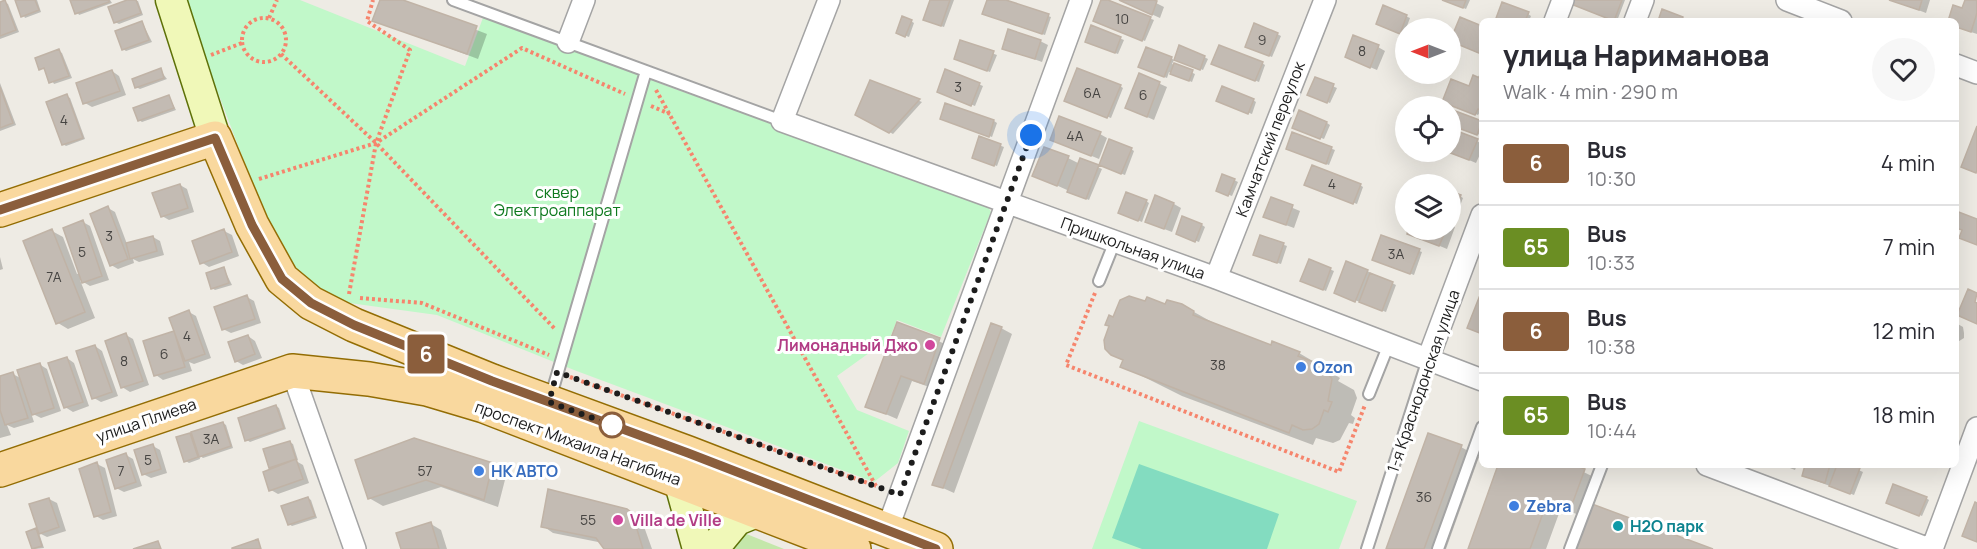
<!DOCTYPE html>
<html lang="en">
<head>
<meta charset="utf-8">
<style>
  :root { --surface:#fff; --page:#f7f7f7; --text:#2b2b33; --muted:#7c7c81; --line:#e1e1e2 }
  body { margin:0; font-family:Manrope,sans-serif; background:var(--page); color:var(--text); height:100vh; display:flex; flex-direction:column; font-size:22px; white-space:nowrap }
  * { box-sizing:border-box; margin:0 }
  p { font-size:20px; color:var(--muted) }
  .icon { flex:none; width:33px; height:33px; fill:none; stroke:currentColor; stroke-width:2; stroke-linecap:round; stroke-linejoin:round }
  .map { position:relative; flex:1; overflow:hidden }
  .details { position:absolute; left:1479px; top:18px; width:480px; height:450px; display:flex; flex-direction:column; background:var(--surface); border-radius:9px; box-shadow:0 6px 24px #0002 }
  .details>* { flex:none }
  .badge { padding:0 12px; border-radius:4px; font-size:21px; line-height:39px }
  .needle { width:39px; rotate:270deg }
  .tools { position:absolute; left:1395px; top:18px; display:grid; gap:12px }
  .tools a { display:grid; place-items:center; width:66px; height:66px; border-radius:50%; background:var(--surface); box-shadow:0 6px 24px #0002; font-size:30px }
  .you { position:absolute; width:30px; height:30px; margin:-15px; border:4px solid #fff; border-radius:50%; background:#1a73e8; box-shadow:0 0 0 9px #1a73e833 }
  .map>.badge { position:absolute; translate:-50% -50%; box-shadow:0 0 0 3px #fff }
  .round { display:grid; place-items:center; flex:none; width:63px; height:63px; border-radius:32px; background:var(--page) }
  .head { display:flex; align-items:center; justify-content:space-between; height:102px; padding:0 24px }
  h1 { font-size:28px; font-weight:800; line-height:45px }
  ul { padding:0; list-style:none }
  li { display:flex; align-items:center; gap:18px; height:84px; padding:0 24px; border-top:2px solid var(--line) }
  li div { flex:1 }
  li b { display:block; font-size:22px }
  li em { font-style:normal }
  li .badge { min-width:66px; font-weight:700; text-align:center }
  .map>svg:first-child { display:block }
  .grass { fill:#c4e7aa }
  .park { fill:#c1f8c9 }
  .pitch { fill:#83dcc0 }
  .shadow { fill:#0003 }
  .building { fill:#c3bbb3; stroke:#c0b3a6; stroke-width:1.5 }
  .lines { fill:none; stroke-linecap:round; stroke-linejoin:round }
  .lane-casing { stroke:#a4a4a4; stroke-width:14 }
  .street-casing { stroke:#a4a4a4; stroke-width:24 }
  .secondary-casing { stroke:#5e7108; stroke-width:33 }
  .primary-casing { stroke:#936d04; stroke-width:36 }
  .path { stroke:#f6856d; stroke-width:4; stroke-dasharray:3 3; stroke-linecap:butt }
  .lane { stroke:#fff; stroke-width:10 }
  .street { stroke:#fff; stroke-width:21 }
  .secondary { stroke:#f0f8b8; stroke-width:30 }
  .primary { stroke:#f9d89e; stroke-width:33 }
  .line-casing { stroke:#fff; stroke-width:14 }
  .line { stroke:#8b5e3c; stroke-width:9 }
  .walk { stroke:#1d1d1d; stroke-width:6; stroke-dasharray:0 10.8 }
  .hotel-dot { fill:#d1479c; stroke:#fff; stroke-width:2 }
  .shop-dot { fill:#3f7fe0; stroke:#fff; stroke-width:2 }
  .stop-dot { fill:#fff; stroke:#8b5e3c; stroke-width:3 }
  .culture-dot { fill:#0f9aa8; stroke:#fff; stroke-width:2 }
  .labels { text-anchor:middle; stroke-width:6; stroke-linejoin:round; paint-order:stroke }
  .number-label { font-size:14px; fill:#464442 }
  .street-label { font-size:16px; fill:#1d1d1d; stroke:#fff }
  .park-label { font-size:16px; fill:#0e791e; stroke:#fff }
  .hotel-label { font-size:16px; font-weight:bold; fill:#b23c85; stroke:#fff; text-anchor:end }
  .shop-label { font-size:16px; font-weight:bold; fill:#366cbe; stroke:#fff; text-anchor:start }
  .culture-label { font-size:16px; font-weight:bold; fill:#0d838f; stroke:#fff; text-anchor:start }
</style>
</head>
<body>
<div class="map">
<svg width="1977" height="549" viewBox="0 0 1977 549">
  <rect width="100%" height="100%" fill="#eeebe4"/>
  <path class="grass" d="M744 533 784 549H719Z"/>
  <path class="park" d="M183 0H300L465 66 484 15 613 62 664 85 983 198 991 212 941 337 897 320 885 350 876 348 837 376 857 410 909 431 898 463 874 482 574 370 437 315 320 299 288 265 262 209Z
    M1139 421 1357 501 1339 549H1092Z"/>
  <path class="pitch" d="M1139 464 1279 514 1267 549H1142L1112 538Z"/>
  <path class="shadow" d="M16 0H37L41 12 25 18Z
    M71 0H110L112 3 79 15Z
    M131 0 138 1 143 15 119 24 115 22Z
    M381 0H399L487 34 478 59 374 20Z
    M931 0H954L944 27 927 21Z
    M989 0H1001L1051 17 1045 35 987 15Z
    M1103 0 1154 20 1145 41 1098 23Z
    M1120 0H1150L1164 7 1160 18Z
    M1444 0H1470L1466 9Z
    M1574 0H1625L1617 21 1576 5Z
    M1892 0H1930L1926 13Z
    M1966 0H1977V34L1956 27V21H1950L1963 10Z
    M5 2 8 4 19 32 0 39V4Z
    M1384 7 1410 18 1404 34 1380 25Z
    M1528 14 1531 16 1529 21H1496Z
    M911 21 914 23 909 37 901 34Z
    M142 22 152 42 126 51 123 49Z
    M1092 27 1124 40 1118 54 1090 43Z
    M1277 34 1281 36 1272 57 1250 48Z
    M1040 41 1048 45 1042 62 1004 48Z
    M961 42 997 55 990 72 959 60Z
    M1378 47 1385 51 1377 70 1346 57Z
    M59 51 62 53 72 78 54 84 46 69H40Z
    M1204 57 1208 59 1203 70 1179 61Z
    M1171 58 1174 60 1172 64 1195 74 1192 82 1169 72 1167 78 1143 68Z
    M1262 63 1265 65 1259 82 1216 65Z
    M160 70 167 79 140 89 136 87Z
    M112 71 119 76 126 95 92 107 85 103Z
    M946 71 983 86 975 106 942 93Z
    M1482 71V109L1478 115 1447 103 1470 88Z
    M1140 75 1167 87 1154 120 1127 108Z
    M1316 79 1337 88 1330 103 1312 96Z
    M871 82 922 102 893 134 857 114Z
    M0 83 16 125 0 131Z
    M1120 86 1123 88 1111 118 1069 102Z
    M67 96 70 98 85 139 66 146 63 144Z
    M169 97 176 110 142 122 139 120Z
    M1253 100 1256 102 1252 114 1221 102Z
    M1450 110 1482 122 1480 135 1450 124Z
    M945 120 994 121 997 123 992 137Z
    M1327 123 1330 125 1324 139 1297 129Z
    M1100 134 1107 138 1099 159 1051 139Z
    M1293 134 1335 150 1329 165 1291 150Z
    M980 138 1004 147 997 166 976 159Z
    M1477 141 1482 144V150L1476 163 1457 155Z
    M1131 149 1134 151 1125 175 1104 167Z
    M1068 158 1080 164 1081 160 1102 169 1089 200 1034 175Z
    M1234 180 1238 182 1232 196 1221 192Z
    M180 185 187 189 194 212 169 220 162 216Z
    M1360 185 1363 187 1357 204 1309 186Z
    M1460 196 1463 198 1455 219 1450 217Z
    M1271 199 1300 211 1294 228 1272 220Z
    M1146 201 1149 203 1142 222 1123 214Z
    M1174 204 1181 208 1172 232 1154 225Z
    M108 208 115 212 127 244 153 237 160 241 164 255 139 262 133 259 134 263 118 269 111 265Z
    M83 222 90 226 109 280 90 286 80 280 95 318 68 329 58 323 52 231 63 237 77 274 80 273Z
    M1450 224 1455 227 1447 249 1409 233 1410 230H1450Z
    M1202 225 1205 227 1199 242 1180 235Z
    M224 231 232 235 239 256 209 267 201 262Z
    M1261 237 1287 246 1281 264 1258 256Z
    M1419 251 1422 252 1414 275 1377 261Z
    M0 257 3 269 0 270Z
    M1310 261 1334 271 1326 291 1305 282Z
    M224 269 232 285 215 290 212 288Z
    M1367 271 1396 285 1386 312 1339 294Z
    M247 297 254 301 261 323 231 333 223 329Z
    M1166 306 1194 312 1219 326 1271 347 1299 353 1323 367 1340 378 1338 381 1354 390 1357 398 1351 415 1355 418 1353 424 1349 423 1340 440 1333 443 1316 438 1313 445 1182 396 1122 366 1124 361 1112 354 1113 319Z
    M189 312 196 316 211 358 194 364 189 362 192 371 163 380 156 375 145 342 176 332Z
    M1956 323 1963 327 1964 333V338L1956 343Z
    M897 324 950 346 935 389 912 381 897 419 867 406Z
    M1001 328 1012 334 954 493 934 484Z
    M126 335 133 339 149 385 130 392 122 387Z
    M248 336 255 341 262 358 243 365 236 361Z
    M95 346 102 351 118 396 101 402 94 398Z
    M67 358 74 363 89 406 73 412 65 407Z
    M39 364 47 369 61 411 41 418 31 413 34 422 14 428 7 425 11 435 0 438V378L13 374 22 379Z
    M276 406 279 408 286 429 250 442 247 440Z
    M223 423 226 425 233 448 203 458 199 455 200 459 189 463 186 461 189 434 194 437Z
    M420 440 493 464 507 472 498 507 441 487 383 506 369 498 357 461Z
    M289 442 293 444 298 460 296 461 303 465 309 483 278 494 271 490 275 469 270 467Z
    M153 446 160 450 167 473 151 478 143 474Z
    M1461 447 1479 457 1446 549H1388Z
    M126 455 133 459 142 486 124 492 116 488Z
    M97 464 105 468 117 516 103 520 96 516Z
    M1499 465H1569L1598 479 1584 517 1561 508 1546 549H1469Z
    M1782 465H1797L1795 470Z
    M1806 465H1847L1863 472 1854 495 1803 476Z
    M308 498 311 500 317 518 292 526 289 524Z
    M1926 498 1929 500 1922 516 1891 504Z
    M49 499 57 503 66 531 47 537 39 533 44 548 34 549 35 530 39 532Z
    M627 511 642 521 652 549H606L603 543 553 533 543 526Z
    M431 524 441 530 447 549H402Z"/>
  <path class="building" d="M5 0 16 30 0 36V2Z
    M15 0H35L39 10 21 17Z
    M70 0H109V2L75 14Z
    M127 0H136L141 13 114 23 108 7Z
    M380 0H403L477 26 467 54 372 21Z
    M930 0H950L941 26 923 20Z
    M987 0H1006L1049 14 1042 34 982 14Z
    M1101 0H1108L1151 17 1142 41 1093 21Z
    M1119 0H1154L1157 1 1152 15Z
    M1442 0H1466L1463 8Z
    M1572 0H1622L1614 21 1571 4Z
    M1889 0H1922L1919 10Z
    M1965 0H1977V13L1971 32 1956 27V21H1948L1953 5 1962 8Z
    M1502 2 1529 12 1525 21H1495Z
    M1383 5 1407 15 1400 34 1376 24Z
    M1662 9 1683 17 1682 21H1658Z
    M902 16 912 20 905 37 896 33Z
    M1460 17 1482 26 1481 54 1450 41Z
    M142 21 149 40 122 50 115 31Z
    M1254 23 1278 33 1269 56 1245 47Z
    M1091 25 1121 37 1115 53 1085 42Z
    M1008 29 1041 40 1035 59 1002 49Z
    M1353 35 1379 45 1370 68 1345 57Z
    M960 40 994 51 987 71 954 59Z
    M1179 45 1205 56 1200 70 1174 60Z
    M1219 45 1263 62 1255 81 1211 64Z
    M1146 47 1172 57 1164 77 1138 67Z
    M59 49 69 76 49 83 44 68 39 70 35 58Z
    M1174 63 1193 70 1189 81 1170 74Z
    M161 68 164 78 135 88 132 79Z
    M1077 68 1121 85 1107 118 1064 101Z
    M945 69 980 83 971 106 937 92Z
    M112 70 120 91 83 104 76 83Z
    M1139 73 1160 82 1147 117 1125 108Z
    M1473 75 1482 79V110L1478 109 1475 115 1442 102 1451 79 1469 86Z
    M1315 77 1334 84 1327 103 1307 95Z
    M870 80 920 99 889 133 855 115Z
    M1222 86 1254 99 1248 114 1216 101Z
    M0 87 13 123 0 128Z
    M67 94 83 138 62 145 46 102Z
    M169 95 174 108 138 121 133 108Z
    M945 103 994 120 989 137 940 119Z
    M1450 109 1482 121 1477 135 1450 125Z
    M1299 110 1327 122 1320 139 1292 128Z
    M1059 116 1101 132 1091 156 1050 140Z
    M1977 126V170L1976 173 1961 167Z
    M1457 131 1478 139 1469 160 1448 152Z
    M1292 132 1332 147 1326 164 1286 149Z
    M979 136 1001 144 994 166 972 158Z
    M1109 139 1132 148 1121 174 1099 165Z
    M1044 147 1069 156 1057 186 1032 176Z
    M1080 158 1099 165 1086 199 1067 192Z
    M1312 165 1361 184 1353 204 1304 185Z
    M1222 174 1235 179 1228 196 1216 191Z
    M180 184 188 208 161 217 152 193Z
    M1450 191 1461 195 1452 218H1450Z
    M1126 192 1147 200 1138 221 1118 213Z
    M1155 195 1174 203 1164 229 1145 222Z
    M1271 197 1293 205 1286 225 1263 217Z
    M108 206 128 259 110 266 90 214Z
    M1956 211 1977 219V245L1959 238 1962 230 1956 228Z
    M1182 216 1202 224 1195 242 1176 234Z
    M83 220 102 276 82 283 63 228Z
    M52 229 85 312 56 324 23 241Z
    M224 229 232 252 200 264 192 241Z
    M1408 230H1446L1439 246 1407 234Z
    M1260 235 1284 243 1277 263 1253 255Z
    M1381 235 1420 249 1410 274 1372 260Z
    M153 236 157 251 130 259 126 243Z
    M1309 259 1331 268 1323 290 1300 281Z
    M1346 261 1368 270 1355 302 1334 293Z
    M224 267 229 283 211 289 206 273Z
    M1370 273 1393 282 1382 311 1359 302Z
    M1968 289 1977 293 1975 302 1977 303V324L1957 315Z
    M1482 290V334L1467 328Z
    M247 295 255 319 222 330 214 307Z
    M1129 296 1145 301 1147 297 1165 304 1167 300 1182 304 1194 311 1193 315 1271 345 1272 341 1300 352 1298 356 1316 363 1315 367 1326 371 1332 379 1328 401 1332 402 1328 412 1324 410 1319 424 1312 429 1303 430 1292 425 1289 433 1120 367 1123 360 1111 355 1105 349 1104 340 1109 326 1105 325 1109 315 1113 317 1120 300Z
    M189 310 205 354 185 361 169 318Z
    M897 322 940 338 924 384 901 376 886 414 865 407Z
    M991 323 1002 327 943 488 932 485Z
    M174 331 185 367 154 376 143 341Z
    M126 333 143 381 121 388 105 341Z
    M248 335 255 354 235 362 228 342Z
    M95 345 112 392 92 399 76 351Z
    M67 357 83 402 64 408 48 363Z
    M40 363 54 408 32 415 17 370Z
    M13 372 28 418 5 425 0 410V376Z
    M276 405 284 428 245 441 238 418Z
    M223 422 231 446 199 457 191 432Z
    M190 433 198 457 184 462 176 437Z
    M1428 433 1462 445 1424 549H1386Z
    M414 438 493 463 484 500 426 480 368 499 355 460Z
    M290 441 296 459 269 468 263 449Z
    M153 444 161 469 142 475 134 450Z
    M126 453 136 482 115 489 106 460Z
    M296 459 303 479 269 491 263 472Z
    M97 462 111 512 94 517 79 469Z
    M1498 465H1573L1585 469 1570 510 1547 502 1530 549H1468Z
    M1805 465H1830L1825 483 1802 476Z
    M1837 465H1851L1860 468 1850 494 1829 486Z
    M1893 484 1927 497 1919 516 1886 503Z
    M548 489 627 509 632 513 643 549H604L596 538 541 527Z
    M308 497 315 516 288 525 281 506Z
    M49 498 59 527 39 534 29 504Z
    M1975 502 1977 503V542L1962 536Z
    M1592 504 1713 549H1575Z
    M431 522 439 549H401L396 533Z
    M36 528 42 546 32 549 26 532Z
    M258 539 261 549H232V548Z
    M158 541 161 549H133Z"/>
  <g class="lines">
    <g class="lane-casing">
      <path id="lane" d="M453 0 782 121
        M1099 281 1115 241
        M1369 394 1389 344
        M550 399 646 71
        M1367 549 1428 359
        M1438 549 1482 427
        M1570 549 1602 465"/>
    </g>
    <g class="street-casing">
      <path id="street" d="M829 0 782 121 1216 278 1482 380
        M1787 0 1841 21
        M1555 21 1563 0
        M1635 21 1643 0
        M568 42 584 0
        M1956 65 1977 73
        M1216 278 1325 0
        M1428 359 1482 215
        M292 371 355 549
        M1707 465 1929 549
        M887 530 1081 0
        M1932 549 1977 428"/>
    </g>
    <g class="secondary-casing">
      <path id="secondary" d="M171 0 215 138
        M679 480 698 549
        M713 549 737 520 774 505"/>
    </g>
    <g class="primary-casing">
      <path id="primary" d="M0 210 215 138 252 225 282 279 311 303 354 325 492 381 688 453 936 549
        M0 470 292 371 369 379 427 389 484 406 854 549"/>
    </g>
    <path class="path" d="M242 40a22 22 0 1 1 44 0a22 22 0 1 1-44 0Z
      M269 18 277 0
      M281 54 376 143 556 330
      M211 55 242 43
      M656 90 876 486
      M651 106 670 114
      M259 179 376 143 522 48 625 94
      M1095 293 1066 365 1339 472 1365 405
      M349 294 376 143 410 50 367 21 373 0
      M360 298 422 303 549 355
      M570 377 876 486"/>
    <use href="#lane" class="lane"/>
    <use href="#street" class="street"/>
    <use href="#secondary" class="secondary"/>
    <use href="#primary" class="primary"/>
  </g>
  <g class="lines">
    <g class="line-casing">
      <path id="line" d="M0 210 215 138 252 225 282 279 311 303 354 325 492 381 688 453 936 549"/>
    </g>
    <use href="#line" class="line"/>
    <path class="walk" d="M612 425 549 402 557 372 900 495 1031 135"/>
  </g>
  <g class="hotel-dot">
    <circle cx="930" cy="345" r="6"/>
    <circle cx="618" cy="520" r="6"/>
  </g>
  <g class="shop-dot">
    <circle cx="1301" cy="367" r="6"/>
    <circle cx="479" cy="471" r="6"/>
    <circle cx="1514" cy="506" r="6"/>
  </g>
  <circle class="stop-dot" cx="612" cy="425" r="12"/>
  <circle class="culture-dot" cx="1618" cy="526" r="6"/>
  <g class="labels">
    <g class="number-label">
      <text x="1122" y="24">10</text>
      <text x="1262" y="45">9</text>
      <text x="1362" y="56">8</text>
      <text x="958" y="92">3</text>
      <text x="1092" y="98">6А</text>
      <text x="1143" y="100">6</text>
      <text x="64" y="125">4</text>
      <text x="1075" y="141">4А</text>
      <text x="1332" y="189">4</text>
      <text x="109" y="241">3</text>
      <text x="82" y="257">5</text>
      <text x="1396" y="259">3А</text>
      <text x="54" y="282">7А</text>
      <text x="187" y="341">4</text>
      <text x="164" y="359">6</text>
      <text x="124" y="366">8</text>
      <text x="1218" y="370">38</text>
      <text x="211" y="444">3А</text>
      <text x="148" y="465">5</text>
      <text x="121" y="476">7</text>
      <text x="425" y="476">57</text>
      <text x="1424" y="502">36</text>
      <text x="588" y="525">55</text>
    </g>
    <g class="street-label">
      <text transform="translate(1270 139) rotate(-69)" y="6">Камчатский переулок</text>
      <text transform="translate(1133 248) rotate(20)" y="6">Пришкольная улица</text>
      <text transform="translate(1423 381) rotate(-71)" y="6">1-я Краснодонская улица</text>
      <text transform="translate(146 420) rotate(-19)" y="6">улица Плиева</text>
      <text transform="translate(578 443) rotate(20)" y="6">проспект Михаила Нагибина</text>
    </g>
    <g class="park-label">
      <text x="557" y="198">cквер<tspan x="557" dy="18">Электроаппарат</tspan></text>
    </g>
    <g class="hotel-label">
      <text x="918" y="351">Лимонадный Джо</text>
      <text x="630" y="526" text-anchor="start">Villa de Ville</text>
    </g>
    <g class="shop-label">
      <text x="1313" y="373">Ozon</text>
      <text x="491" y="477">НК АВТО</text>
      <text x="1526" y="512">Zebra</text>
    </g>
    <g class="culture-label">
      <text x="1630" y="532">H2O парк</text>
    </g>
  </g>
</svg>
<div class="tools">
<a><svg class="needle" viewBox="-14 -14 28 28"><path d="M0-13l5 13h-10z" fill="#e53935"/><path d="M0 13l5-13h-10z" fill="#7c7c81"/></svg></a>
<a><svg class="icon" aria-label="locate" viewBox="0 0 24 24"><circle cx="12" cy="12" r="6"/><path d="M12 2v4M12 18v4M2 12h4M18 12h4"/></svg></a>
<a><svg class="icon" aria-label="layers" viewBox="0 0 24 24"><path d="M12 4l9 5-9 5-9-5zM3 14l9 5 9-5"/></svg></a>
</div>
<div class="you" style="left:1031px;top:135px"></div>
<b class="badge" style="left:426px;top:354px;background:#8b5e3c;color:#fff">6</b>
<section class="details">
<div class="head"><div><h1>улица Нариманова</h1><p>Walk · 4 min · 290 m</p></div><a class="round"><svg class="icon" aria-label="heart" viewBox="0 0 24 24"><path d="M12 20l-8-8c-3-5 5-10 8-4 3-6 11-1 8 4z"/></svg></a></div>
<ul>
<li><span class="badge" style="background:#8b5e3c;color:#fff">6</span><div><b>Bus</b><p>10:30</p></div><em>4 min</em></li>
<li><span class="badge" style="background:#6b8e23;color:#fff">65</span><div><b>Bus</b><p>10:33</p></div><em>7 min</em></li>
<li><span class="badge" style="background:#8b5e3c;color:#fff">6</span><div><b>Bus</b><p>10:38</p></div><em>12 min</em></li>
<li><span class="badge" style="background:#6b8e23;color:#fff">65</span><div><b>Bus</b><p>10:44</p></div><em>18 min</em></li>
</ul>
</section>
</div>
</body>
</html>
